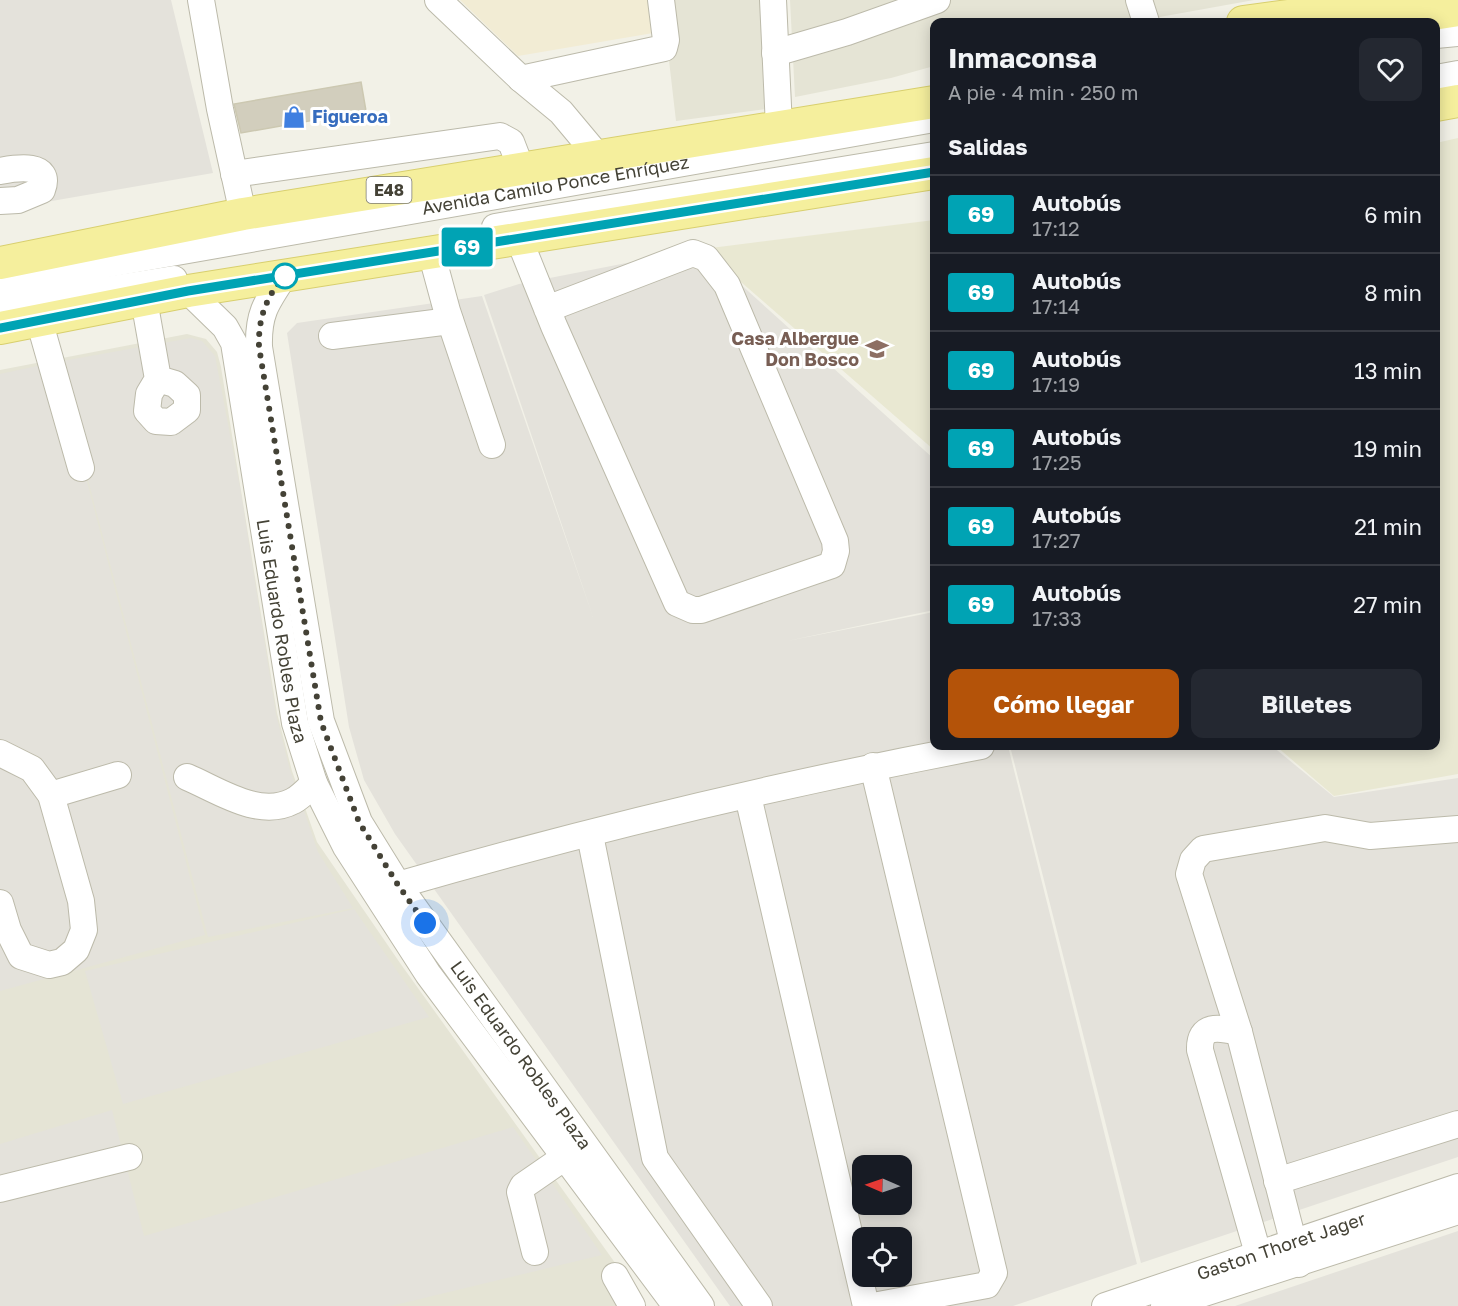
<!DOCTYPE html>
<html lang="es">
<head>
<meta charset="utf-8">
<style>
  :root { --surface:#171b24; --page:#242831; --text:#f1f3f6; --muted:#9ea1a6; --line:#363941; --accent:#b45309 }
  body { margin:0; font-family:"Golos Text",sans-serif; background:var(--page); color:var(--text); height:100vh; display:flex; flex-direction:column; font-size:22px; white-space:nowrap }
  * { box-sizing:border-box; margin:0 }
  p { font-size:20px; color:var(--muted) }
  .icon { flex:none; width:33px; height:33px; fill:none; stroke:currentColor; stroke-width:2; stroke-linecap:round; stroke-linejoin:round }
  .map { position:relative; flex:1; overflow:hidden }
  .panel { position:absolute; left:930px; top:18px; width:510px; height:732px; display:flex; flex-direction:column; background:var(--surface); border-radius:12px; box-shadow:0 3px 15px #0003 }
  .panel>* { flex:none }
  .badge { padding:0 12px; border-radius:4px; font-size:21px; line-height:39px }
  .needle { width:39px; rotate:272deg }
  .tools { position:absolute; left:852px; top:1155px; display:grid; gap:12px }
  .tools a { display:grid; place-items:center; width:60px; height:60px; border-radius:12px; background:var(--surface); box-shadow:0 3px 15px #0003; font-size:30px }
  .you { position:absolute; width:30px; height:30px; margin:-15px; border:4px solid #fff; border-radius:50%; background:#1a73e8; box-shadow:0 0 0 9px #1a73e833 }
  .map>.badge { position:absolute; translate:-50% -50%; box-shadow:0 0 0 3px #fff }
  h2 { padding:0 18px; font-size:22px; line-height:54px }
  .round { display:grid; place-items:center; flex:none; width:63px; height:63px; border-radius:12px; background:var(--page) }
  .overview { display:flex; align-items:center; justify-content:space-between; height:102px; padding:0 18px }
  h1 { font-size:28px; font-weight:700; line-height:45px }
  .cta { display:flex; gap:12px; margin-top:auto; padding:12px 18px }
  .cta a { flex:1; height:69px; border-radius:12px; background:var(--accent); color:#fff; font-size:24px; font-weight:700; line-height:69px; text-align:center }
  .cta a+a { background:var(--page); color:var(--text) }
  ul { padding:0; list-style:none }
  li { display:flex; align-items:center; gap:18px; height:78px; padding:0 18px; border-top:2px solid var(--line) }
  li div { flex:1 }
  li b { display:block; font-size:22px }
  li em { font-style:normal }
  li .badge { min-width:66px; font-weight:700; text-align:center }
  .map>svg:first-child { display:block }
  .residential { fill:#e5e4d5 }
  .commercial { fill:#f2ecd4 }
  .industrial { fill:#e4e2db; fill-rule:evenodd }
  .education { fill:#e9e8d2 }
  .building { fill:#d2cebd; stroke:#ccc8b1; stroke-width:1.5 }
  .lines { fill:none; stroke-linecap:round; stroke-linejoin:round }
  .minor-casing { stroke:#bcbaaa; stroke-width:28 }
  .major-casing { stroke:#d8cf6e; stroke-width:34 }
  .minor { stroke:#fff; stroke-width:26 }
  .major { stroke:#f5ef9d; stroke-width:32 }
  .line-casing { stroke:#fff; stroke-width:14 }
  .line { stroke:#00a3b4; stroke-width:9 }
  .walk { stroke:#444236; stroke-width:6; stroke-dasharray:0 10.8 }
  .stop-dot { fill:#fff; stroke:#00a3b4; stroke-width:3 }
  .labels { text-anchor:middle; stroke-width:6; stroke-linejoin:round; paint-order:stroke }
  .shield { fill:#fff; stroke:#7c7b72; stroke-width:1.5 }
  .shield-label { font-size:16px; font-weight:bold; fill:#444236 }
  .shop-label { font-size:18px; font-weight:bold; fill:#366cbe; stroke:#fff; text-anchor:start }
  .street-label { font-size:18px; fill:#444236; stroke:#fff }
  .education-label { font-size:18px; font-weight:bold; fill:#785e54; stroke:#fff; text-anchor:end }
</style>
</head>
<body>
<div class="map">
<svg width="1458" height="1306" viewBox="0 0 1458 1306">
  <rect width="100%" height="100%" fill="#f2f1e7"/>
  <path class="residential" d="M662 0H787L789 106 676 121Z
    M790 0H1254L1132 22H934V66L891 78 795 97Z
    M187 334 206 339 217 352 221 367 277 713 292 771 317 842 400 963 646 1306H0V370Z"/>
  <path class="commercial" d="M460 0H659L665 31 518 56Z"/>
  <path class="industrial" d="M0 0H171L213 173 0 210Z
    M688 251 707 254 934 459V610L787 641 934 612V746H1008L1137 1264 1013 1306H730L395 834 364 780 349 727 287 333 297 323 482 296 593 617 484 295 519 284ZM862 1166H902V1204H862ZM862 1238H902V1276H862Z
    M191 338 202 341 215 356 240 487 276 714 290 770 318 852 353 908 208 937 57 362Z
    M56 362 205 935 0 991V374Z
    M1010 746H1272L1334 797 1458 778V1157L1141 1263Z
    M354 909 429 1017 123 1104 85 971Z
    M112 1110 144 1236 513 1127 602 1255 391 1306H0V1144Z
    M1458 1231V1306H1235Z"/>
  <path class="education" d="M1458 138V774L1334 796 1276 746H1436V143Z
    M934 220V450L703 249Z"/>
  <path class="building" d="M361 82 366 111 241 133 234 104Z"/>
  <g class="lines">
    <g class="minor-casing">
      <g id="minor">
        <path d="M201 0 220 109 243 214"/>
        <path d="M438 0 521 79 561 112 597 155"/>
        <path d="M773 0 779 127"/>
        <path d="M1139 0 1146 22"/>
        <path d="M1436 35 1458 33"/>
        <path d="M775 53 847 32 937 0"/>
        <path d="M1436 78 1458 74"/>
        <path d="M521 79 664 48 666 40 661 0"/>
        <path d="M0 171C16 168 53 162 42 190L18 200 0 201"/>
        <path d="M234 174 500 136 511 142 521 168"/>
        <path d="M495 227 934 155"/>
        <path d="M519 239 554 326 677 603 693 610H701L832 565 836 551 835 541 727 285 706 258 693 253 547 309"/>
        <path d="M431 252 447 311 492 445"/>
        <path id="s1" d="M284 276C266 303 258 314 259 347L321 721 359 822 398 885 701 1306"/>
        <path id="s2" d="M0 283 934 119"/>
        <path id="s3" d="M188 291 225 327 234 343 295 723 314 783 346 847 428 974 676 1306"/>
        <path d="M144 300 158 379 149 394 147 411 156 421 171 422 187 410V395L175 384 158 379"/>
        <path d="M0 307 174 279"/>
        <path d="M39 320 81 468"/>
        <path d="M332 336 450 321"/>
        <path d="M0 753 32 769 51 795 81 901 84 930 76 950 62 962 49 965 21 956 8 930 0 903"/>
        <path d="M187 777C218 790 259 819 293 801 301 797 308 789 314 783"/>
        <path d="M51 795 118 775"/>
        <path d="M748 796 866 1306"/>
        <path d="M590 835 655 1158 759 1306"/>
        <path d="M398 885C589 830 785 783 981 746"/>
        <path d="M1239 1032C1220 1028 1199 1023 1200 1050L1263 1271"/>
        <path d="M1277 1181 1458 1124"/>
        <path d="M0 1189 129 1157"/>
        <path d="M535 1252 520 1192 523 1186 565 1157"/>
        <path d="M1299 1264 1239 1032 1189 874 1193 860 1203 849 1325 828 1370 836 1458 829"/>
        <path d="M615 1276 632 1306"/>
        <path d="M873 1306 987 1285 994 1273 873 766"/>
        <path id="s4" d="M1105 1306 1458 1187"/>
        <path d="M1164 1306 1458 1211"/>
      </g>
    </g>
    <g class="major-casing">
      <path id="major" d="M1243 22 1409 0
        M1382 22 1458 10
        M1436 105 1458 101
        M0 263 243 214 934 102
        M0 328 188 291 934 173"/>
    </g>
    <use href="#minor" class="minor"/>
    <use href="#major" class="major"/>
  </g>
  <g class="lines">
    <g class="line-casing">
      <path id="line" d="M0 328 188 291 934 172"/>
    </g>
    <use href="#line" class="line"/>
    <path class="walk" d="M285 276C266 296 258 319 259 347L321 722 359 822 398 885 425 923"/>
  </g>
  <defs>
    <g id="shop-bare" transform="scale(1.8)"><path d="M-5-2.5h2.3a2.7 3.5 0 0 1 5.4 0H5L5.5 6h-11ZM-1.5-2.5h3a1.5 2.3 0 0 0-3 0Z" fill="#3f7fe0" stroke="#fff" stroke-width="2.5" paint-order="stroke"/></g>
    <g id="school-bare" transform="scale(1.8)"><path d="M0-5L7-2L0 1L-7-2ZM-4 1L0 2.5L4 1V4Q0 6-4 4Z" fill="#8d6e63" stroke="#fff" stroke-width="2.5" paint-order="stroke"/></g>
  </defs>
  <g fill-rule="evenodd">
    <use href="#shop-bare" x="294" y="117"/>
    <use href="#school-bare" x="877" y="349"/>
  </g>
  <circle class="stop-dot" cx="285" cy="276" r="12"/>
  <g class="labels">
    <rect class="shield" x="366.5" y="177" width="45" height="26" rx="4.5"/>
    <g class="shield-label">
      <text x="389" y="196">E48</text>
    </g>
    <g class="shop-label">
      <text x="312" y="123">Figueroa</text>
    </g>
    <g class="street-label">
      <text dy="6" stroke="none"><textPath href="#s2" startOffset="564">Avenida Camilo Ponce Enríquez</textPath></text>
      <text dy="6" stroke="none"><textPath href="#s3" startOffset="362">Luis Eduardo Robles Plaza</textPath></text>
      <text dy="6" stroke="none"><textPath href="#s1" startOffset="848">Luis Eduardo Robles Plaza</textPath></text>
      <text dy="6" stroke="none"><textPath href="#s4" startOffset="186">Gaston Thoret Jager</textPath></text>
    </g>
    <g class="education-label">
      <text x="859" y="345">Casa Albergue<tspan x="859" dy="21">Don Bosco</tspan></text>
    </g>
  </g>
</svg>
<div class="tools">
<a><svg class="needle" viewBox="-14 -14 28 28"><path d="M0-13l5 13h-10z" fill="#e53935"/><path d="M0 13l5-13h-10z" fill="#9ea1a6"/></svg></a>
<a><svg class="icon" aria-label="locate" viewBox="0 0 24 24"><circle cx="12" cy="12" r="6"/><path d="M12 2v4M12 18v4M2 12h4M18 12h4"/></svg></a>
</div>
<div class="you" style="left:425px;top:923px"></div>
<b class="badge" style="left:467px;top:247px;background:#00a3b4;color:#fff">69</b>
<section class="panel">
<div class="overview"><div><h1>Inmaconsa</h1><p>A pie · 4 min · 250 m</p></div><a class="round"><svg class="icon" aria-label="heart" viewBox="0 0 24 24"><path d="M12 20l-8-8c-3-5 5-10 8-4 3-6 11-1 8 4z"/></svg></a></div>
<h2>Salidas</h2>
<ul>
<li><span class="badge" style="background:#00a3b4;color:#fff">69</span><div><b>Autobús</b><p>17:12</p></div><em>6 min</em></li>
<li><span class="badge" style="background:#00a3b4;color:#fff">69</span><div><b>Autobús</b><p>17:14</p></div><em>8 min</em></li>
<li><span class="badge" style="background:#00a3b4;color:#fff">69</span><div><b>Autobús</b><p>17:19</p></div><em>13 min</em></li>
<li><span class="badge" style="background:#00a3b4;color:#fff">69</span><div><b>Autobús</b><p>17:25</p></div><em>19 min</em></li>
<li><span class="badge" style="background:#00a3b4;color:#fff">69</span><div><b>Autobús</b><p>17:27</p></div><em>21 min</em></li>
<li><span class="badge" style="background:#00a3b4;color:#fff">69</span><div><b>Autobús</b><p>17:33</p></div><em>27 min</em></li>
</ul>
<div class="cta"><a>Cómo llegar</a><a>Billetes</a></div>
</section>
</div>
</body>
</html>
